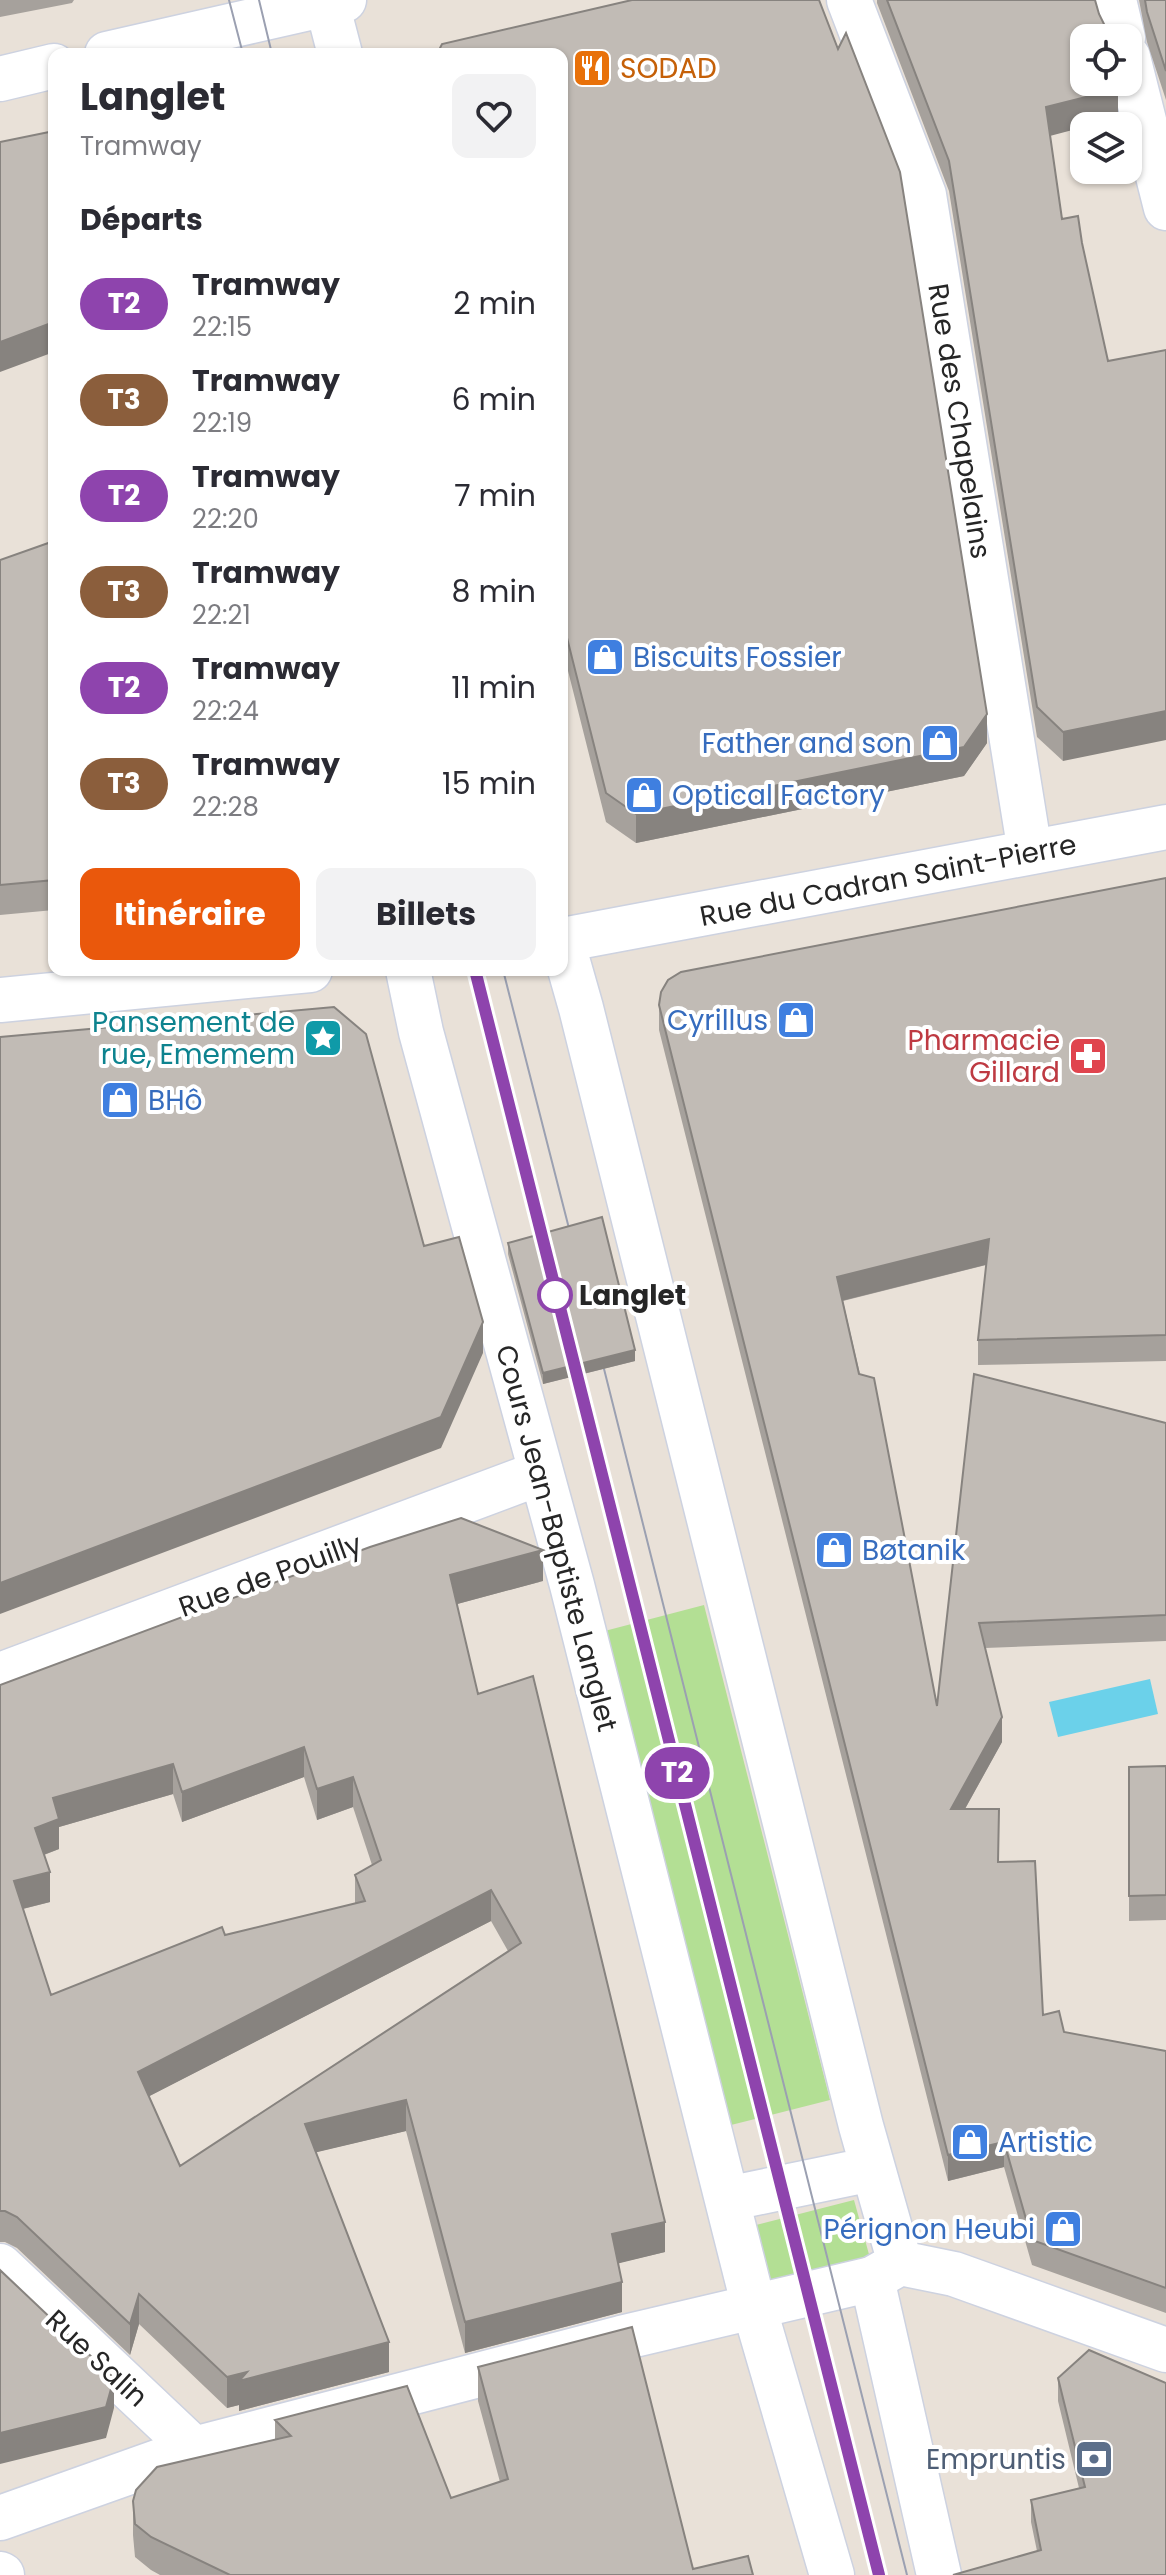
<!DOCTYPE html>
<html lang="fr">
<head>
<meta charset="utf-8">
<style>
  :root { --surface:#fff; --page:#f2f2f3; --text:#2b2b33; --muted:#7c7c81; --accent:#ea580c }
  body { margin:0; font-family:Poppins,sans-serif; background:var(--page); color:var(--text); height:100vh; display:flex; flex-direction:column; font-size:30px; white-space:nowrap }
  * { box-sizing:border-box; margin:0 }
  p { font-size:26px; color:var(--muted) }
  .icon { flex:none; width:44px; height:44px; fill:none; stroke:currentColor; stroke-width:2; stroke-linecap:round; stroke-linejoin:round }
  .map { position:relative; flex:1; overflow:hidden }
  .side { position:absolute; left:48px; top:48px; width:520px; height:928px; display:flex; flex-direction:column; background:var(--surface); border-radius:16px; box-shadow:0 2px 6px #0004 }
  .side>* { flex:none }
  .badge { padding:0 16px; border-radius:26px; font-size:28px; line-height:52px }
  .controls { position:absolute; left:1070px; top:24px; display:grid; gap:16px }
  .controls a { display:grid; place-items:center; width:72px; height:72px; border-radius:16px; background:var(--surface); box-shadow:0 2px 6px #0004; font-size:40px }
  .map>.badge { position:absolute; translate:-50% -50%; box-shadow:0 0 0 4px #fff }
  h2 { padding:0 32px; font-size:30px; line-height:72px }
  .round { display:grid; place-items:center; flex:none; width:84px; height:84px; border-radius:16px; background:var(--page) }
  .headline { display:flex; align-items:center; justify-content:space-between; height:136px; padding:0 32px }
  h1 { font-size:38px; font-weight:700; line-height:60px }
  .cta { display:flex; gap:16px; margin-top:auto; padding:16px 32px }
  .cta a { flex:1; height:92px; border-radius:16px; background:var(--accent); color:#fff; font-size:32px; font-weight:700; line-height:92px; text-align:center }
  .cta a+a { background:var(--page); color:var(--text) }
  ul { padding:0; list-style:none }
  li { display:flex; align-items:center; gap:24px; height:96px; padding:0 32px }
  li div { flex:1 }
  li b { display:block; font-size:30px }
  li em { font-style:normal }
  li .badge { min-width:88px; font-weight:700; text-align:center }
  .map>svg:first-child { display:block }
  .green { fill:#b3df94 }
  .water { fill:#6bd1ea }
  .lines { fill:none; stroke-linecap:round; stroke-linejoin:round }
  .pedestrian-casing { stroke:#cdd2e0; stroke-width:47 }
  .minor-casing { stroke:#cdd2e0; stroke-width:47 }
  .pedestrian { stroke:#fff; stroke-width:44 }
  .minor { stroke:#fff; stroke-width:44 }
  .tram { stroke:#9ba0b1; stroke-width:2 }
  .wall { fill:#a6a19c; fill-rule:evenodd }
  .shaded-wall { fill:#87837f }
  .building { fill:#c1bbb5; stroke:#87837f; stroke-width:2; fill-rule:evenodd }
  .line-casing { stroke:#fff; stroke-width:18 }
  .line { stroke:#8e44ad; stroke-width:12 }
  .stop-dot { fill:#fff; stroke:#8e44ad; stroke-width:4 }
  .labels { text-anchor:middle; stroke-width:8; stroke-linejoin:round; paint-order:stroke }
  .food-label { font-size:28px; fill:#c56008; stroke:#fff; text-anchor:start }
  .street-label { font-size:28px; fill:#262626; stroke:#fff }
  .shop-label { font-size:28px; fill:#366cbe; stroke:#fff; text-anchor:start }
  .culture-label { font-size:28px; fill:#0d838f; stroke:#fff; text-anchor:end }
  .health-label { font-size:28px; fill:#be3a42; stroke:#fff; text-anchor:end }
  .stop-label { font-size:28px; font-weight:bold; fill:#262626; stroke:#fff; text-anchor:start }
  .service-label { font-size:28px; fill:#4e5e75; stroke:#fff; text-anchor:end }
</style>
</head>
<body>
<div class="map">
<svg width="1166" height="2575" viewBox="0 0 1166 2575">
  <rect width="100%" height="100%" fill="#e9e1d8"/>
  <path class="green" d="M704 1605 830 2100 723 2127 597 1633Z
    M854 2200 870 2258 763 2286 748 2227Z"/>
  <path class="water" d="M1150 1679 1158 1714 1058 1737 1049 1702Z"/>
  <g class="lines">
    <g class="pedestrian-casing">
      <path id="pedestrian" d="M872 2279 939 2575
        M754 2307 832 2575"/>
    </g>
    <g class="minor-casing">
      <path id="minor" d="M326 0 340 54
        M849 0 924 195 1030 852
        M1114 0 1123 38
        M107 54 344 0
        M1128 57 1166 208
        M0 79 54 66
        M562 940 1166 827
        M562 941 581 1008 861 2126 900 2263
        M408 970 421 1032 572 1585 754 2307
        M0 1000 310 970
        M0 1675 540 1473
        M727 2199 872 2169
        M900 2263 954 2274 1166 2350
        M0 2266 194 2449
        M0 2518 194 2449 621 2338 872 2279 900 2263
        M0 2574 2 2575"/>
    </g>
    <use href="#pedestrian" class="pedestrian"/>
    <use href="#minor" class="minor"/>
    <path class="tram" d="M229 0 243 54
      M259 0 272 54
      M475 970 546 1257
      M503 970 574 1248
      M599 1349 907 2575
      M570 1354 879 2575"/>
  </g>
  <path class="wall" d="M0 0H74L72 3 0 17Z
    M877 0H1095L1104 34 1118 118 1050 135 1062 219 1078 216 1063 761 1037 737 949 191 877 3Z
    M1139 0H1166V100L1147 42Z
    M562 54 987 743 964 776 636 843 606 822 562 647Z
    M54 541V910L0 915V560Z
    M1166 878V1361L978 1365V1340L986 1265 843 1301 937 1706 974 1374 1166 1423V1641L985 1648 1002 1742 965 1809 998 1862 1043 2015 1064 2032 1166 2051V2313L1032 2265 1004 2167 948 2181 659 1030V1005Z
    M508 1243 635 1361 543 1384 508 1254Z
    M543 1581 457 1604 478 1694 665 2252 618 2263 622 2312 465 2353 406 2131 316 2152 389 2372 239 2411V2405L227 2408 139 2324 130 2355 17 2248 5 2242H0V1685ZM304 1777 317 1820 353 1807 372 1865 355 1875V1904L225 1935 51 1995 23 1909 50 1902 44 1855 59 1849V1827L173 1794 182 1822ZM491 1921 508 1951 180 2166 149 2096Z
    M1166 1766V1920L1129 1921V1767Z
    M478 2367 693 2569 753 2575H160L151 2570 135 2557 133 2535V2501L275 2440V2420L451 2498 500 2482 478 2401Z
    M1058 2378 1166 2575 1037 2551 1031 2522V2500L1079 2488 1058 2401Z"/>
  <path class="shaded-wall" d="M1118 89V118L1046 137V107Z
    M54 322V352L0 372V342Z
    M1166 711V740L1063 761V732Z
    M987 714V743L964 776 636 843V814Z
    M989 1239V1264L837 1302V1277Z
    M483 1322V1353L441 1448 0 1614V1583Z
    M635 1350V1361L543 1384V1373Z
    M543 1550V1581L450 1606V1575Z
    M1002 1717V1742L951 1834V1809Z
    M304 1747V1777L182 1822V1792Z
    M173 1764V1794L59 1827V1849L35 1858V1828L53 1798Z
    M353 1777V1807L317 1820V1789Z
    M50 1872V1902L14 1911V1881Z
    M491 1890V1921L138 2102V2072Z
    M406 2100V2131L305 2155V2124Z
    M1004 2142V2167L948 2181V2155Z
    M665 2222V2252L612 2265V2234Z
    M622 2282V2312L465 2353V2322Z
    M139 2294V2324L130 2355V2324Z
    M389 2342V2372L239 2411V2405L227 2408V2377Z
    M114 2378V2408L106 2438 0 2464V2433Z"/>
  <path class="building" d="M632 0H819L838 49 846 33 900 172 987 714 964 747 636 814 606 793 562 618V54H437L442 44Z
    M887 0H1095L1099 14 1104 24 1105 38H1084V82H1116L1118 89 1046 107 1062 219 1078 216 1082 243 1108 361 1166 350V711L1063 732 1037 707 949 161Z
    M1145 0H1166V71L1147 12Z
    M54 131V322L0 342V142Z
    M54 541V880L0 885V560Z
    M1166 878V1335L978 1340 989 1239 837 1277 859 1374 874 1378 937 1706 974 1374 1166 1423V1615L979 1623 1002 1717 951 1809H999L998 1862 1035 1861 1043 2015 1059 2011 1064 2032 1166 2051V2288L1032 2240 1004 2142 948 2155 659 1005 661 992 668 980 681 972Z
    M334 1007 366 1034 424 1246 459 1237 483 1322 441 1417 0 1583V1037Z
    M602 1217 635 1350 543 1373 508 1243Z
    M461 1518 543 1550 450 1575 478 1694 533 1676 665 2222 612 2234 622 2282 465 2322 406 2100 305 2124 389 2342 239 2381 247 2372 227 2377 139 2294 130 2324 17 2217 5 2211H0V1685L370 1547ZM304 1747 317 1789 353 1777 381 1860 355 1875 365 1901 225 1935 222 1927 51 1995 14 1881 50 1872 35 1828 59 1819 53 1798 173 1764 182 1792ZM491 1890 521 1943 180 2166 138 2072Z
    M1166 1766V1895L1129 1896V1767Z
    M0 2270 114 2378 106 2407 0 2433Z
    M632 2327 693 2569 748 2556 753 2575H230L151 2537 135 2524 133 2501 136 2490 157 2467 291 2436 275 2420 407 2386 451 2498 508 2479 478 2367Z
    M1089 2350 1166 2383V2575H953L1041 2550 1031 2500 1085 2487 1058 2378Z"/>
  <g class="lines">
    <g class="line-casing">
      <path id="line" d="M475 970 879 2575"/>
    </g>
    <use href="#line" class="line"/>
  </g>
  <defs>
    <g id="restaurant-square" transform="scale(2)"><rect x="-9" y="-9" width="18" height="18" rx="4" fill="#e8710a" stroke="#fff"/><path d="M-5-6h1v4h1v-4h1v4h1v-4h1v5L-1.5 .5V6h-2V.5L-5-1ZM5-6V6H3V1.5H1.5Q1.5-4 5-6Z" fill="#fff"/></g>
    <g id="shop-square" transform="scale(2)"><rect x="-9" y="-9" width="18" height="18" rx="4" fill="#3f7fe0" stroke="#fff"/><path d="M-5-2.5h2.3a2.7 3.5 0 0 1 5.4 0H5L5.5 6h-11ZM-1.5-2.5h3a1.5 2.3 0 0 0-3 0Z" fill="#fff"/></g>
    <g id="sight-square" transform="scale(2)"><rect x="-9" y="-9" width="18" height="18" rx="4" fill="#0f9aa8" stroke="#fff"/><path d="M0-6L1.8-2.2L6-1.7L2.9 1.2L3.7 5.4L0 3.3L-3.7 5.4L-2.9 1.2L-6-1.7L-1.8-2.2Z" fill="#fff"/></g>
    <g id="pharmacy-square" transform="scale(2)"><rect x="-9" y="-9" width="18" height="18" rx="4" fill="#e0444e" stroke="#fff"/><path d="M-2-6h4v4h4v4h-4v4h-4v-4h-4v-4h4Z" fill="#fff"/></g>
    <g id="bank-square" transform="scale(2)"><rect x="-9" y="-9" width="18" height="18" rx="4" fill="#5c6f8a" stroke="#fff"/><path d="M-6-4H6V4H-6ZM0-2.3a2.3 2.3 0 1 0 0 4.6a2.3 2.3 0 1 0 0-4.6Z" fill="#fff"/></g>
  </defs>
  <g fill-rule="evenodd">
    <use href="#restaurant-square" x="592" y="68"/>
    <use href="#shop-square" x="605" y="657"/>
    <use href="#shop-square" x="940" y="743"/>
    <use href="#shop-square" x="644" y="795"/>
    <use href="#shop-square" x="796" y="1020"/>
    <use href="#sight-square" x="323" y="1038"/>
    <use href="#pharmacy-square" x="1088" y="1056"/>
    <use href="#shop-square" x="120" y="1100"/>
    <use href="#shop-square" x="834" y="1550"/>
    <use href="#shop-square" x="970" y="2142"/>
    <use href="#shop-square" x="1063" y="2229"/>
    <use href="#bank-square" x="1094" y="2459"/>
  </g>
  <circle class="stop-dot" cx="555" cy="1295" r="16"/>
  <g class="labels">
    <g class="food-label">
      <text x="620" y="78">SODAD</text>
    </g>
    <g class="street-label">
      <text transform="translate(960 421) rotate(81)" y="10">Rue des Chapelains</text>
      <text transform="translate(888 880) rotate(-11)" y="10">Rue du Cadran Saint-Pierre</text>
      <text transform="translate(557 1538) rotate(75)" y="10">Cours Jean-Baptiste Langlet</text>
      <text transform="translate(270 1575) rotate(-20)" y="10">Rue de Pouilly</text>
      <text transform="translate(97 2358) rotate(43)" y="10">Rue Salin</text>
    </g>
    <g class="shop-label">
      <text x="633" y="667">Biscuits Fossier</text>
      <text x="912" y="753" text-anchor="end">Father and son</text>
      <text x="672" y="805">Optical Factory</text>
      <text x="768" y="1030" text-anchor="end">Cyrillus</text>
      <text x="148" y="1110">BHô</text>
      <text x="862" y="1560">Bøtanik</text>
      <text x="998" y="2152">Artistic</text>
      <text x="1035" y="2239" text-anchor="end">Pérignon Heubi</text>
    </g>
    <g class="culture-label">
      <text x="295" y="1032">Pansement de<tspan x="295" dy="32">rue, Ememem</tspan></text>
    </g>
    <g class="health-label">
      <text x="1060" y="1050">Pharmacie<tspan x="1060" dy="32">Gillard</tspan></text>
    </g>
    <g class="stop-label">
      <text x="579" y="1305">Langlet</text>
    </g>
    <g class="service-label">
      <text x="1066" y="2469">Empruntis</text>
    </g>
  </g>
</svg>
<div class="controls">
<a><svg class="icon" aria-label="locate" viewBox="0 0 24 24"><circle cx="12" cy="12" r="6"/><path d="M12 2v4M12 18v4M2 12h4M18 12h4"/></svg></a>
<a><svg class="icon" aria-label="layers" viewBox="0 0 24 24"><path d="M12 4l9 5-9 5-9-5zM3 14l9 5 9-5"/></svg></a>
</div>
<b class="badge" style="left:677px;top:1773px;background:#8e44ad;color:#fff">T2</b>
<section class="side">
<div class="headline"><div><h1>Langlet</h1><p>Tramway</p></div><a class="round"><svg class="icon" aria-label="heart" viewBox="0 0 24 24"><path d="M12 20l-8-8c-3-5 5-10 8-4 3-6 11-1 8 4z"/></svg></a></div>
<h2>Départs</h2>
<ul>
<li><span class="badge" style="background:#8e44ad;color:#fff">T2</span><div><b>Tramway</b><p>22:15</p></div><em>2 min</em></li>
<li><span class="badge" style="background:#8b5e3c;color:#fff">T3</span><div><b>Tramway</b><p>22:19</p></div><em>6 min</em></li>
<li><span class="badge" style="background:#8e44ad;color:#fff">T2</span><div><b>Tramway</b><p>22:20</p></div><em>7 min</em></li>
<li><span class="badge" style="background:#8b5e3c;color:#fff">T3</span><div><b>Tramway</b><p>22:21</p></div><em>8 min</em></li>
<li><span class="badge" style="background:#8e44ad;color:#fff">T2</span><div><b>Tramway</b><p>22:24</p></div><em>11 min</em></li>
<li><span class="badge" style="background:#8b5e3c;color:#fff">T3</span><div><b>Tramway</b><p>22:28</p></div><em>15 min</em></li>
</ul>
<div class="cta"><a>Itinéraire</a><a>Billets</a></div>
</section>
</div>
</body>
</html>
